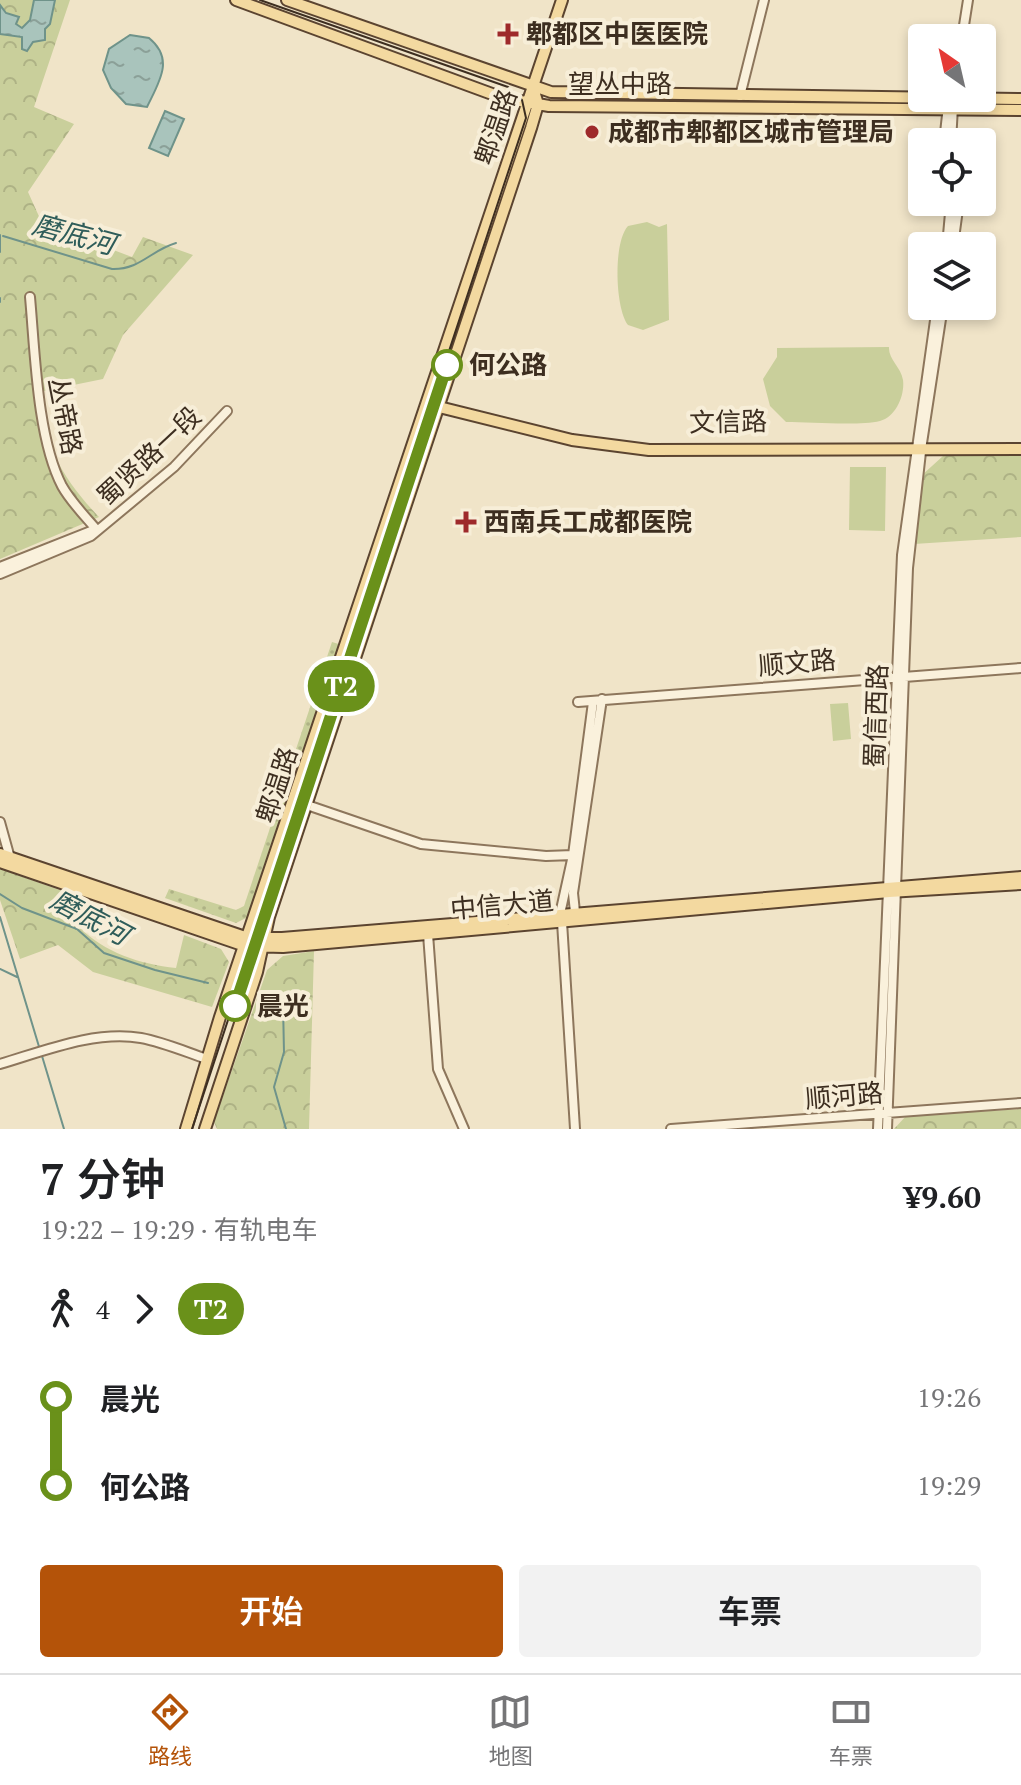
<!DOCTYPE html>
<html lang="zh">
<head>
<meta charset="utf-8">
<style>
  :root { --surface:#fff; --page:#f2f2f2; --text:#202124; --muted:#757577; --line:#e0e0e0; --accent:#b45309 }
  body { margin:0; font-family:"PT Serif","Noto Sans SC",serif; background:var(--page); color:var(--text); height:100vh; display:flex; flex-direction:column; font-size:30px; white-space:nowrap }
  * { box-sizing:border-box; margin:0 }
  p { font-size:26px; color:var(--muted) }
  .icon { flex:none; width:44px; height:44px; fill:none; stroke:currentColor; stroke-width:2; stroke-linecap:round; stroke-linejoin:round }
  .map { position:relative; height:1129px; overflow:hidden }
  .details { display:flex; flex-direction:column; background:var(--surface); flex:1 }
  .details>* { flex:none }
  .badge { padding:0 16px; border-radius:26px; font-size:28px; line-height:52px }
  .needle { width:52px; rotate:326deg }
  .buttons { position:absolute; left:908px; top:24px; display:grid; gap:16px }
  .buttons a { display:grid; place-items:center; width:88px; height:88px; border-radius:8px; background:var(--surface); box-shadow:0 4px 12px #0003; font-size:40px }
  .map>.badge { position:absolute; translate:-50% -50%; box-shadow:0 0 0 4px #fff }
  .legs { display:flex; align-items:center; gap:12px; height:88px; padding:0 40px; font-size:26px }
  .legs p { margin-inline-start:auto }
  .head { display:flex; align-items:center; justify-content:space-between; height:136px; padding:0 40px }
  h1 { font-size:44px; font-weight:600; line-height:60px }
  .primary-button { display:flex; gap:16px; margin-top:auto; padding:16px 40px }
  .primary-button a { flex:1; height:92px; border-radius:8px; background:var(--accent); color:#fff; font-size:32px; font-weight:600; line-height:92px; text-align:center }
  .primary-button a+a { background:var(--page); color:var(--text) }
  ul { padding:0 40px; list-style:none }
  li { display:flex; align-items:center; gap:28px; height:88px; font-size:30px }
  li i { display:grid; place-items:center; width:12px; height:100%; margin:0 10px; background:currentColor }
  li i::after { content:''; width:20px; height:20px; margin:-10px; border:6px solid; border-radius:50%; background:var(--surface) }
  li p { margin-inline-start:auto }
  li:first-child i { background:linear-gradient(#0000 50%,currentColor 0) }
  li:last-child i { background:linear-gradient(currentColor 50%,#0000 0) }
  .tabs { display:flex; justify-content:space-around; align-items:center; height:112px; border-top:2px solid var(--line); background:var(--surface); font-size:22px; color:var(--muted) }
  .tabs a { display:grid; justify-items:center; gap:4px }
  .tabs .on { color:var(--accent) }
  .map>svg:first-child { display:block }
  .grass { fill:url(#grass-dots) }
  .forest { fill:url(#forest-crowns) }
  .pitch { fill:#c9cf9b }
  .water { fill:url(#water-ripples); stroke:#6f938a; stroke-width:2 }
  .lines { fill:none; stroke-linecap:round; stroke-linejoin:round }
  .stream { stroke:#6f938a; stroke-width:2 }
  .minor-casing { stroke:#8d765c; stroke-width:12 }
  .major-casing { stroke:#5b4430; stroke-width:14 }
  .minor { stroke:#faf1dc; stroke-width:8 }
  .major { stroke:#f3d9a0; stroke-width:10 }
  .tram { stroke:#3d2e20; stroke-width:2 }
  .line-1-casing { stroke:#fff; stroke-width:18 }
  .line-1 { stroke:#6a911a; stroke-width:12 }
  .poi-dot { fill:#9e2a2b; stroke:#f7eed8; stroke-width:3 }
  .stop-1-dot { fill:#fff; stroke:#6a911a; stroke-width:4 }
  .labels { text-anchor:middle; stroke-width:8; stroke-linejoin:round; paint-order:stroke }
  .poi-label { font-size:26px; font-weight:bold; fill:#3d2e20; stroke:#f7eed8; text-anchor:start }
  .street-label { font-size:26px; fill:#3d2e20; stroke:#f7eed8 }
  .stop-label { font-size:26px; font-weight:bold; fill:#3d2e20; stroke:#f7eed8; text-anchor:start }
  .water-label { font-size:28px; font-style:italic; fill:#2f5d5a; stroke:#f7eed8 }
</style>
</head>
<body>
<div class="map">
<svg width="1021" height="1129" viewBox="0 0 1021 1129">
  <defs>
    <pattern id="grass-dots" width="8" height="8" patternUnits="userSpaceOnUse" patternTransform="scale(2)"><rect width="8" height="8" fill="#c9cf9b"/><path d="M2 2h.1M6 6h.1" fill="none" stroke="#aeb285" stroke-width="1.8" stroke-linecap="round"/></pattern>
    <pattern id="forest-crowns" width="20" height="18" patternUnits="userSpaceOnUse" patternTransform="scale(2)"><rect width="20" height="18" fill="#c9cf9b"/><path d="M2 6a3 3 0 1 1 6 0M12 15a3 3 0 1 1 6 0" fill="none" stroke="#aeb285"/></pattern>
    <pattern id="water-ripples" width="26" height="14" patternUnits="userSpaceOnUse" patternTransform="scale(2)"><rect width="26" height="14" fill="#a9c4bc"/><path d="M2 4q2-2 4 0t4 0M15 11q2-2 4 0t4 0" fill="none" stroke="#8ba098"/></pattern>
  </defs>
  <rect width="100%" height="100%" fill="#f0e4c8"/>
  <path class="grass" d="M332 642 342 645 304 761 293 758Z
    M288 774 299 777 254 914 236 923 165 898 169 889 236 910 244 906Z"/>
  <path class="forest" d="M0 0H70L34 107 74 124 28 192 42 223 132 257 143 237 193 255 123 335 103 379 39 392C43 445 63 479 99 517L0 559Z
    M1021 455V537L914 544 921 476 943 456Z
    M0 869 91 901 79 927C105 953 140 964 176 968L184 935 221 949 229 962 212 1007 93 972 58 945 20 959 0 900Z
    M314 951 309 1129H217L214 1122 267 970 283 956Z
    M1021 1109V1129H894L906 1116Z"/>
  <path class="pitch" d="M647 222 659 227 667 224 669 320 643 330 628 325C615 308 613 242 628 226Z
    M889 347C888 359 901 367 903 380 905 395 896 417 880 421 859 426 810 422 786 422L770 406 763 379 777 357V348Z
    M850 467H886L885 531 849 530Z
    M848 703 851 739 833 741 830 704Z"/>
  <path class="water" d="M34 0H55L50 24 45 29V40L33 42 27 51 22 49V37L0 34V5L6 13 19 17 16 24 22 28 30 20Z
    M130 35 149 38C175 59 159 82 147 107L126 104 111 88 103 70 109 49Z
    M165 111 184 119 168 156 149 148Z"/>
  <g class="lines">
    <path class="stream" d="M0 235V252
      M3 236 112 269C140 270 151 250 176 243
      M0 298V302
      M0 894 22 908 77 929 104 953 155 970 208 983
      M0 917 40 1050
      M0 969 17 977
      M260 997 283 1004 284 1052 274 1087 286 1129
      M42 1056 64 1129"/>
    <g class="minor-casing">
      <path id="minor" d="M962 38 968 0
        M740 96 764 0
        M944 142 948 106
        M951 142 953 107
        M947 246 951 202
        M953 246 959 202
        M30 297C35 351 37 438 62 486 71 502 84 515 96 529
        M0 567 96 529
        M0 574 91 536 174 467 227 411
        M578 702 1021 668
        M307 805 421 844 546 856 573 855
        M0 822 10 858
        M575 912 573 893 602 699
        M560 914 573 855 593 702
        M562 922 575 1129
        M428 934 438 1069 464 1129
        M0 1064C44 1051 95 1030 141 1038 163 1042 186 1052 207 1059
        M671 1129 1021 1103
        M878 1129 902 555 937 306
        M887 1129 908 568 922 443 943 306"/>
    </g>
    <g class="major-casing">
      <path id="major" d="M236 0 503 98 549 106 1021 110
        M287 0 551 92 1021 99
        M439 407 572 440 649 450 1021 449
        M0 854 248 938H282L1021 877
        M0 862 245 946 283 947 889 892 1021 884
        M186 1129 220 1017 562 0
        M205 1129 257 972 269 917 531 128 538 104 532 85"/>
    </g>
    <use href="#minor" class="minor"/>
    <use href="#major" class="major"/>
    <path class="tram" d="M192 1129 526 118 522 100 508 87 260 0"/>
  </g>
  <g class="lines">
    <g class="line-1-casing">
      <path id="line-1" d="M235 1006 447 365"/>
    </g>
    <use href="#line-1" class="line-1"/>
  </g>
  <g class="poi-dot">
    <path d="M504 22h8v8h8v8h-8v8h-8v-8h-8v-8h8z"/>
    <circle cx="592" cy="132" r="8"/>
    <path d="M462 510h8v8h8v8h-8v8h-8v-8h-8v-8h8z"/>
  </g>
  <g class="stop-1-dot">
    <circle cx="447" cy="365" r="14"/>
    <circle cx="235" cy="1006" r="14"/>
  </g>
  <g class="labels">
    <g class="poi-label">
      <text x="526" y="43">郫都区中医医院</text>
      <text x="608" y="141">成都市郫都区城市管理局</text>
      <text x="484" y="531">西南兵工成都医院</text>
    </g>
    <g class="street-label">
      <text x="620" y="93">望丛中路</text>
      <text transform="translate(496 127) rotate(-71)" y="9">郫温路</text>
      <text transform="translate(65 416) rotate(79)" y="9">丛帝路</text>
      <text transform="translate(728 422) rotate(-1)" y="9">文信路</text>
      <text transform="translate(149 456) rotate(-43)" y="9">蜀贤路一段</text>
      <text transform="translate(797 663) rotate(-5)" y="9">顺文路</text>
      <text transform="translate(876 716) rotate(-88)" y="9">蜀信西路</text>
      <text transform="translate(277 785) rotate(-72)" y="9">郫温路</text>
      <text transform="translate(502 905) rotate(-5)" y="9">中信大道</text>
      <text transform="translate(844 1096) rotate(-5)" y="9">顺河路</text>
    </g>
    <g class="stop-label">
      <text x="469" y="374">何公路</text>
      <text x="257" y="1015">晨光</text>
    </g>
    <g class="water-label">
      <text transform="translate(74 234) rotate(15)" y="10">磨底河</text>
      <text transform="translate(90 917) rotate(28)" y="10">磨底河</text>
    </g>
  </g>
</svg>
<div class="buttons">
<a><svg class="needle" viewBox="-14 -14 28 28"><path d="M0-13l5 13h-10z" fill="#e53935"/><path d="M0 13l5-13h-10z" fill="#757577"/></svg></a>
<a><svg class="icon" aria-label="locate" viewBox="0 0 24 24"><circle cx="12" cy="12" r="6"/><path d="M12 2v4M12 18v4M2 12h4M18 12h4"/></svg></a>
<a><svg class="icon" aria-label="layers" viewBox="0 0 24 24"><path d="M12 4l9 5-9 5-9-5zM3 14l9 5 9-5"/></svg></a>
</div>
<b class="badge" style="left:341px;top:686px;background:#6a911a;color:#fff">T2</b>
</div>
<section class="details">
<div class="head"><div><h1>7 分钟</h1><p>19:22 – 19:29 · 有轨电车</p></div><b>¥9.60</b></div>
<div class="legs"><svg class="icon" aria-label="walk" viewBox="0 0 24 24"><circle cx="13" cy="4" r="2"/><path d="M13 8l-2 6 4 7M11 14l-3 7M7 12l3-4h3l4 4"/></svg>4<svg class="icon" aria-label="forward" viewBox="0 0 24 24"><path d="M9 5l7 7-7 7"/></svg><b class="badge" style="background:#6a911a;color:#fff">T2</b></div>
<ul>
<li><i style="color:#6a911a"></i><b>晨光</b><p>19:26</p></li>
<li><i style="color:#6a911a"></i><b>何公路</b><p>19:29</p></li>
</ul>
<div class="primary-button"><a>开始</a><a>车票</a></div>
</section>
<nav class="tabs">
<a class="on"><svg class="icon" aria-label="directions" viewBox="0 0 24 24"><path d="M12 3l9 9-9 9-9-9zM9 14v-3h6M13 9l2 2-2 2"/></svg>路线</a>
<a><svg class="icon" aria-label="map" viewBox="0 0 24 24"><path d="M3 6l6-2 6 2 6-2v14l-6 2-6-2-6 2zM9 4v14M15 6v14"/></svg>地图</a>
<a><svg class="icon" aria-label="tickets" viewBox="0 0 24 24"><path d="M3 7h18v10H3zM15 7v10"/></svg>车票</a>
</nav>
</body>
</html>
